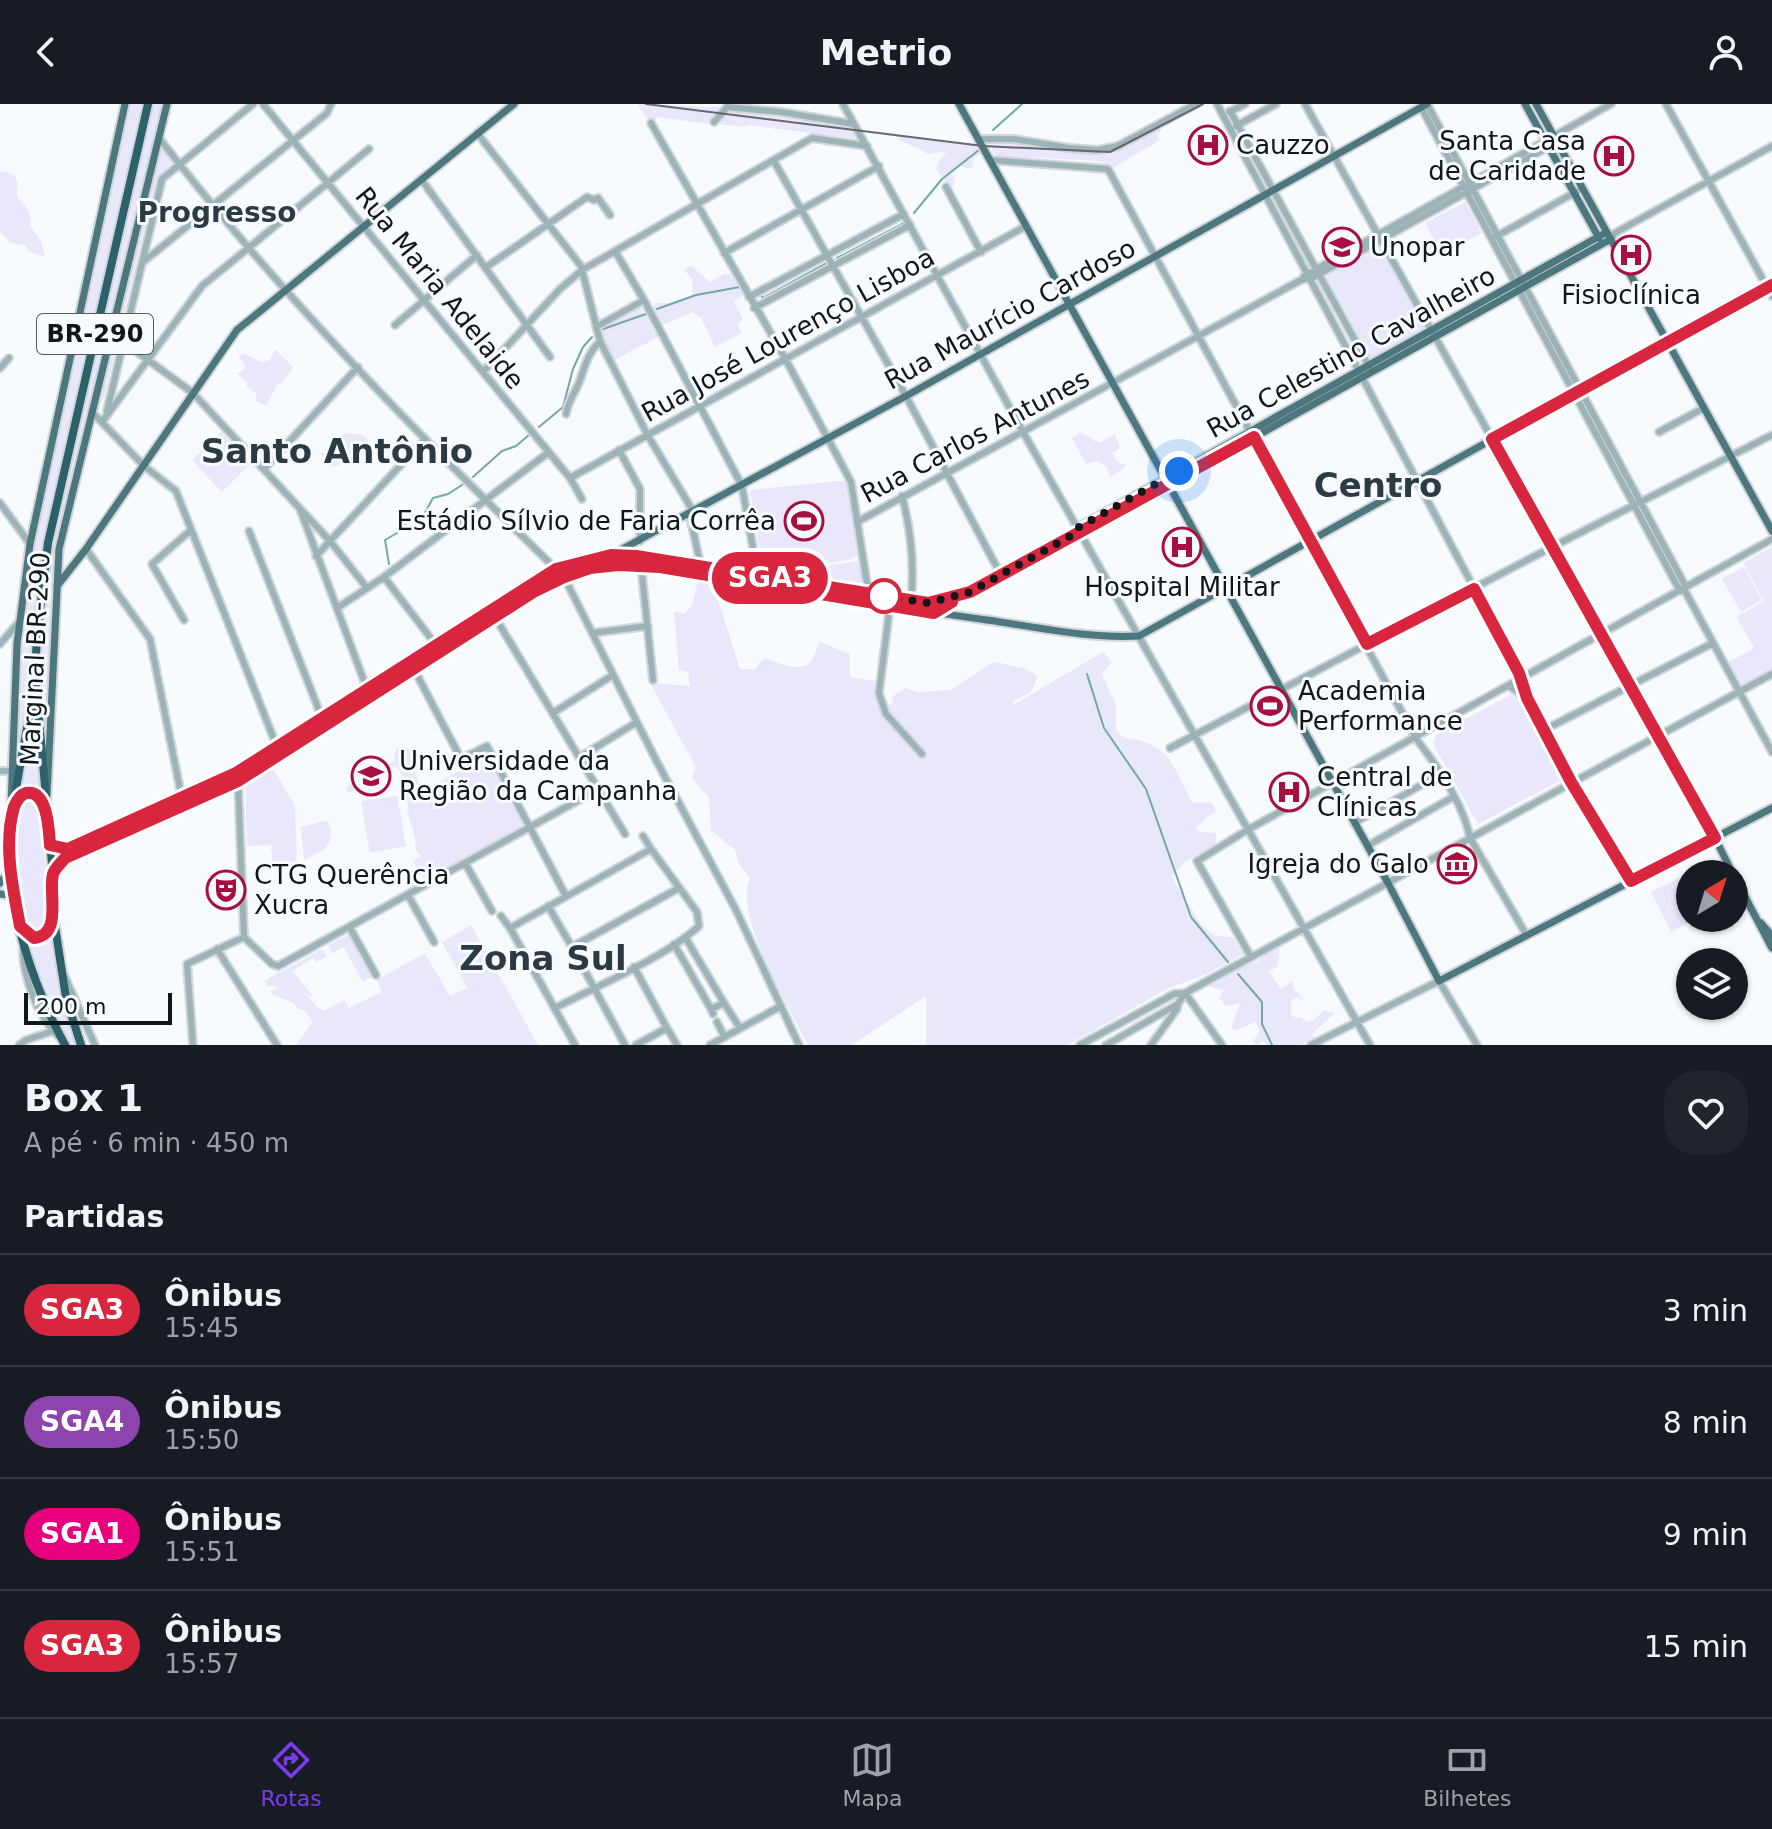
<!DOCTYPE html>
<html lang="pt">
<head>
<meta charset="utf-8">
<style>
  :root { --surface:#171b24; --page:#20242c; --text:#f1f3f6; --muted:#9ea1a6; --line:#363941; --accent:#7c3aed }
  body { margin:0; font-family:"DejaVu Sans",sans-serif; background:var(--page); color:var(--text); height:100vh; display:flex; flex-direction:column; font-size:30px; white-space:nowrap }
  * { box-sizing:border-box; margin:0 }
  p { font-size:26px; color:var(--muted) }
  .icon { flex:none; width:44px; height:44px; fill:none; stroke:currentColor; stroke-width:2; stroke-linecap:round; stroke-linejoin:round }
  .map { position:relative; height:941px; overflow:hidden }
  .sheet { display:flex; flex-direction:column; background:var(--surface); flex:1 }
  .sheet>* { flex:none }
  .badge { padding:0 16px; border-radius:26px; font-size:28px; line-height:52px }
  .needle { width:52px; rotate:38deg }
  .buttons { position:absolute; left:1676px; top:756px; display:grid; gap:16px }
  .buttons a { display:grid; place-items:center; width:72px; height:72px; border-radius:50%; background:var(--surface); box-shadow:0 2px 6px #0004; font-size:40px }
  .scale { position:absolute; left:24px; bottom:20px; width:148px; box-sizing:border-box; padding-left:8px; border:4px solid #10161a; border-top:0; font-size:22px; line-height:28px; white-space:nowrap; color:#10161a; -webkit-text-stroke:6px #f7fbfd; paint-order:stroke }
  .you { position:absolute; width:40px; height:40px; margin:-20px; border:6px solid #fff; border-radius:50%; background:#1a73e8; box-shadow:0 0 0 12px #1a73e833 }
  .map>.badge { position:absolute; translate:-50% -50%; box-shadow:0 0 0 4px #fff }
  h2 { padding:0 24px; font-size:30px; line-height:72px }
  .round { display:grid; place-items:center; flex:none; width:84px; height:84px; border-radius:32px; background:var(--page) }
  .overview { display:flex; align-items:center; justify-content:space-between; height:136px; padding:0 24px }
  h1 { font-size:38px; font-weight:800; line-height:60px }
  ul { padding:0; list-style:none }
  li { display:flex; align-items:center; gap:24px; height:112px; padding:0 24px; border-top:2px solid var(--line) }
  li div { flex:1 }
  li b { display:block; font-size:30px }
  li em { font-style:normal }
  li .badge { min-width:88px; font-weight:700; text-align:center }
  header { display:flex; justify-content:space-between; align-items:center; height:104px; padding:0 24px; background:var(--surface); font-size:36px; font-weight:800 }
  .tabs { display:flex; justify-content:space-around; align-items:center; height:112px; border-top:2px solid var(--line); background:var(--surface); font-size:22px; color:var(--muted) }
  .tabs a { display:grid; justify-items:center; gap:4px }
  .tabs .current { color:var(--accent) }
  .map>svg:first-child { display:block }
  .green { fill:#e9e7fb }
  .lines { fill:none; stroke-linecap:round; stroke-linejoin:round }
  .stream { stroke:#75a9a0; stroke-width:2 }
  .minor-casing { stroke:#d2d6d9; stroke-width:10 }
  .major-casing { stroke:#d2d6d9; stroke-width:11 }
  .highway-casing { stroke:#d2d6d9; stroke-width:12 }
  .minor { stroke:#9cb3b7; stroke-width:6 }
  .major { stroke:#4c777e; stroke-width:7 }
  .highway { stroke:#2d616a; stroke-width:8 }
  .rail { stroke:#64696c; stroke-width:2 }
  .line-casing { stroke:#fff; stroke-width:18 }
  .line { stroke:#d7263d; stroke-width:12 }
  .walk { stroke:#10161a; stroke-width:8; stroke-dasharray:0 14.4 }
  .stop-dot { fill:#fff; stroke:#d7263d; stroke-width:4 }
  .labels { text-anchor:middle; stroke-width:6; stroke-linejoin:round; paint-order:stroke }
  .shield { fill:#f7fbfd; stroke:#555b5e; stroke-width:2 }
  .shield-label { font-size:24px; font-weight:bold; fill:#10161a }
  .poi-label { font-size:26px; fill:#10161a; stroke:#f7fbfd; text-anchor:start }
  .street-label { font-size:26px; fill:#10161a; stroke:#f7fbfd }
  .neighbourhood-label { font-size:28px; font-weight:bold; fill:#2c3a43; stroke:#f7fbfd }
  .district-label { font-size:34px; font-weight:bold; fill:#2c3a43; stroke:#f7fbfd }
</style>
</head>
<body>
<header><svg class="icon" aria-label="back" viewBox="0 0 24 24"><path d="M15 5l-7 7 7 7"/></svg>Metrio<svg class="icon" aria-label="person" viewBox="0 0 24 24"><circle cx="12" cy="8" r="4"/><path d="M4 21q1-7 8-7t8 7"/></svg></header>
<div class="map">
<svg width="1772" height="941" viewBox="0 0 1772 941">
  <rect width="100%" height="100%" fill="#f7fbfd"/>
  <path class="green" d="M129 0H142L37 471 25 619 14 687 21 522 31 447Z
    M152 0H163L60 429 51 490 45 661 39 589 50 456Z
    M637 0 719 3 710 20 657 13 655 16 660 24 658 29Z
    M726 7 850 22 859 35 748 21 745 23 717 20Z
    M1160 20 1162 25 1158 31 1160 36 1113 64 1100 57 999 52 995 51 989 40 1012 38 1100 47Z
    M894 31 977 41 982 49 974 54 972 64H965L961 61 951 70 955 74 951 86 936 65 938 58 947 47 927 50C917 40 903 42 894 31Z
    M159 43 173 59 161 69 153 90 105 290 97 308 95 306Z
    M4 67 14 71 17 77V93C26 102 33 108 30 122L41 137 45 153 28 147 26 142 11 139 0 127V68Z
    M1465 98 1482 129 1442 151 1425 119Z
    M1381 137 1430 225 1370 258 1323 170Z
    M691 161 710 178 724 170H732L744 191 734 197 743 215 737 220 741 229 715 243 701 214 693 208 658 223 650 205 657 199H670L692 192 693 176 684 166Z
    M636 203 641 204 658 233 613 257 597 225Z
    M275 245 293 263 282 279H278L266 302 256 297V290L250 284H247V279L237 269 244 266 245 261 238 253 243 249 261 258 270 256Z
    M221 328 251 359 222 388 192 356Z
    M1081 328 1099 339 1115 330 1120 344 1112 349 1117 358 1127 361 1110 374 1107 363 1097 357 1086 360 1072 334Z
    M348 329 362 331 381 348 376 352 370 343 359 338 354 341 347 353 342 352 339 361 331 363 320 349H331L333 340 331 335Z
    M848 376 857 451 849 456 766 467 762 459 750 386Z
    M1772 443V565L1742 582 1729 558 1754 544 1736 513 1764 497 1743 459Z
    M859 457 863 486 766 470Z
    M1744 463 1762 496 1741 508 1722 475Z
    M698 477 713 480 740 565H755L765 554C778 559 800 570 811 557 815 552 817 543 820 538L850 550V573L874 577 881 602 892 600 894 591 905 584 918 588 951 586 993 558 1024 564 1038 572 1031 588 1013 597V601L1103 548 1112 558 1102 570 1116 602V627L1124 634C1171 638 1172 663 1193 699L1211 698 1216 707 1196 723 1198 727 1216 729V740L1185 758 1171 772 1202 822 1215 832 1232 833 1244 850 1209 869 1167 885 1068 941H926V892L852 941H808C790 905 733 812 750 775L739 760 735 746 711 726 709 694 692 674 696 663 650 579 690 582 688 568 679 566 674 507 684 510 692 501Z
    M1518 587 1565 674 1478 720 1433 640 1436 631Z
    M34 605 43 693 33 686 21 690Z
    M408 644 421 688 487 651 525 720 424 776 413 757 421 752 415 745C417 731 412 725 409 713 406 697 409 673 395 662L348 689 346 686 350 680H355L370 668 374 669 394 657 396 645Z
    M271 662 295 701 297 765 273 766 271 741 247 742 245 678Z
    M31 692 39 701 48 789 46 824 36 832C11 811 6 718 25 693Z
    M397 692 406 742 370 749 361 697Z
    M324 717 328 718C338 742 322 747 304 756L301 723Z
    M1708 759 1714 770H1690V814H1698L1671 828 1651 788Z
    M53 817 78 941H67L46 895 25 834 35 838 43 836Z
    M471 821 538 941H296L313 918 304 906H300L292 898 273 891 271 888 279 883 267 882 264 877 322 845 327 852 316 858 313 854 293 867 312 891 311 893 303 887 317 903 324 907 344 896 349 904 382 888 377 876 425 849 450 892 467 884 442 838Z
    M350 830 374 872 363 878 344 843 332 849 328 841Z
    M1275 844 1280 845 1278 862 1269 868 1281 885 1292 877 1294 885 1303 894V897L1297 893 1291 897V911L1296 914 1300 913 1307 918 1314 916 1324 906 1335 909 1312 930 1314 934 1301 941H1267L1263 937 1257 941 1253 938 1260 926 1255 918 1235 927 1231 924 1240 899 1226 902 1219 894 1224 886 1205 882 1245 859 1257 858 1265 848Z"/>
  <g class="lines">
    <path class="stream" d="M993 26 1022 0
      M914 109 942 75 979 46
      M837 154 904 119
      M760 190 763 194 827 159
      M657 205 696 191 740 183
      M603 225 646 210
      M539 323 563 303 573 265 583 243 592 233
      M473 373 502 347 516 342 529 331
      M389 460 385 436 397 429 414 411 422 414 433 394 448 390 465 379
      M1087 570 1104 624 1146 685 1191 813 1228 858
      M1238 870 1262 898V920L1272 941"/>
    <g class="minor-casing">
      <path id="minor" d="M263 0 570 374 582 395
        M843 0 1023 328 1370 941
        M1217 0 1519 569 1527 594 1571 678 1631 777
        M1305 0 1715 734
        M1427 0 1686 483
        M1666 0 1772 192
        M1421 3 1680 487
        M1230 7 1370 264
        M1229 8 1245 0
        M714 18 727 3 781 8 854 20
        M651 19 786 256 851 378 870 498
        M1236 22 1276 0
        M477 29 581 162 600 237 647 330 693 407
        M159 34C278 188 416 329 556 465
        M979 35H1014L1069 44 1098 46 1118 42 1196 0
        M990 56 1108 65 1417 636C1439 664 1463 699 1470 734L1527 832
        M774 57 906 292 1001 471
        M421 75 550 253
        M946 83 981 148
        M1495 133 1583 84
        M1611 135 1615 129 1772 42
        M615 147 644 196 742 382 758 472
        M724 149 879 62
        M143 158 327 9 331 0
        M485 164 587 93 594 96 598 94 610 111
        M1304 172 1611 0
        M749 193 904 110
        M754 204 910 121
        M395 221 477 151
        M596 223 644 196
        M122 237 193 289 330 437 367 484
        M1667 238 1772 181
        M0 264 9 254
        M483 268 560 185 582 166 812 34 867 42
        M107 307 162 75 253 0
        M92 308 144 362 176 387 279 648
        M566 310C568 298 574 290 579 279 585 263 587 250 600 237
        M102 318 202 182 369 45
        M1659 328 1704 304
        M619 346 640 385V437
        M264 365 358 263
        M570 374 1026 122
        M902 392C911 427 915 460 911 496
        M0 399 30 440
        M300 405 367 585
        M689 408 701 463
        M857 418 1301 176 1314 173 1548 43 1557 37 1562 30
        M249 427 322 614
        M86 445 150 535 182 695
        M316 452 425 335
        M641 461 653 576
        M384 473 436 541
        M564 473 656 656 736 806 799 941
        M1684 485 1772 648
        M890 501 879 589 886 610 922 650
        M337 504 384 473 549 348
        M495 513 625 730
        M184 516 152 460 191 426
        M592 529 648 522
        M0 540 19 518
        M414 565 461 655 487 642 566 792
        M1509 582 1527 594
        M553 609 613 571
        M1544 626 1713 539
        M1170 644 1552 443 1772 331
        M580 653 637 618
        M0 667H11
        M238 677 244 833
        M1354 719 1441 670
        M643 732 651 745
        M1367 742 1453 693
        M465 759 492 807
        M408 791 434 838
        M548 802 572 843 679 784
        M501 812 510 824
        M350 824 376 871
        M244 833 272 860 278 862 599 685
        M685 833 724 899
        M674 840 711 905
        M572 843 625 941
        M23 845C23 874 38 913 59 933
        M217 845 277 941
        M1251 853 1197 757 1249 725 1772 435
        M634 863 667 924 636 941
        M64 871 95 941
        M1185 889 1222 941
        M555 904C597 882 666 853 699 822L697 808 651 745 510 824 575 941
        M713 910 711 905 724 899 740 924
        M717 918 724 932
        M667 924 677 941
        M19 941 26 936 53 927
        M193 941 187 860 244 833
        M710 941 781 902
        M1080 941 1174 890 1185 889C1381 783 1576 675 1772 570
        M1106 941 1178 900 1185 889
        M1151 941 1177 905 1178 900
        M1311 941 1439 877 1477 941"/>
    </g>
    <g class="major-casing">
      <path id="major" d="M959 0 1388 779 1439 877 1772 704
        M1525 0 1599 134
        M1536 0 1772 427
        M1076 429 1079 423 1607 128
        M613 450 906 292 1427 0
        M57 482 86 445 237 226 514 0
        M967 489 1076 429H1082L1611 135
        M934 509 957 496
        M47 691 59 445 167 0
        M11 702 17 540 30 440 125 0
        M1715 734 1733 770
        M50 741 68 745 220 678 258 657 556 465 611 451 636 452 928 499 970 488
        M53 771 58 761 71 751 238 677 535 487C579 464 611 458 660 463 769 481 878 501 987 516 1037 523 1089 535 1139 532L1667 238
        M1734 772 1772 844
        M0 779 10 766
        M0 790 8 791 15 797
        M1761 819 1772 832"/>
    </g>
    <g class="highway-casing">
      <path id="highway" d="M33 588C26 638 12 690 10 741 8 809 33 881 65 941
        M15 700 22 691 31 690 39 694 45 705
        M20 823 34 834C48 834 49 823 53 812
        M81 941 66 894 53 809V771L35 571 37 531 48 439 148 0"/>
    </g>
    <use href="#minor" class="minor"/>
    <use href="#major" class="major"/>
    <use href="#highway" class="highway"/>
    <path class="rail" d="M646 0 983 42 1110 48 1203 0"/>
  </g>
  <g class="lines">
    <g class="line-casing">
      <path id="line" d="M952 498 934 509 660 463 618 461 590 464 564 473 535 487 238 677 65 754C61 759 55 764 53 770 48 789 63 831 34 834L20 822C13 785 3 741 14 703 16 698 20 691 26 689 48 685 49 728 50 741L68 745 236 669 556 465 611 451 636 452 928 499 970 488 1254 333 1367 540 1474 485 1519 569 1527 594 1571 678 1631 777 1715 734 1492 335 1772 181"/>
    </g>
    <use href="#line" class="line"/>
    <path class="walk" d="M884 492 928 499 970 488 1076 429 1079 423 1179 367"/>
  </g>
  <defs>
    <g id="hospital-ring" transform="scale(2)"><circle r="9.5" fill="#f7fbfd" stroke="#a70f41" stroke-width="1.5"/><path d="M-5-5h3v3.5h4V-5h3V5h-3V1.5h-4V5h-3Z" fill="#a70f41"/></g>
    <g id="university-ring" transform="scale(2)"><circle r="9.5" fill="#f7fbfd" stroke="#a70f41" stroke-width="1.5"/><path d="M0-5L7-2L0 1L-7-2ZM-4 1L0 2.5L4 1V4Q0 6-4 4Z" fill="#a70f41"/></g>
    <g id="stadium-ring" transform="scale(2)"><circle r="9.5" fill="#f7fbfd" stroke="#a70f41" stroke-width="1.5"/><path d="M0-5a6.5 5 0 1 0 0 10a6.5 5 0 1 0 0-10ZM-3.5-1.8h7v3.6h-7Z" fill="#a70f41"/></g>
    <g id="museum-ring" transform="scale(2)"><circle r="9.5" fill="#f7fbfd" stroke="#a70f41" stroke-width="1.5"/><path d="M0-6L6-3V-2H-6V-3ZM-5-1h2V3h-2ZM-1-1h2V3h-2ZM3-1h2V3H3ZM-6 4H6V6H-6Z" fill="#a70f41"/></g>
    <g id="theatre-ring" transform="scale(2)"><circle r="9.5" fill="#f7fbfd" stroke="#a70f41" stroke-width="1.5"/><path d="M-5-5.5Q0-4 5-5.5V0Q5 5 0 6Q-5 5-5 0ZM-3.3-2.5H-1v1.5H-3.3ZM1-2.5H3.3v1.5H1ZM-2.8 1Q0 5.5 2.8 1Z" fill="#a70f41"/></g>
  </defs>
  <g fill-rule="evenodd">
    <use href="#hospital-ring" x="1208" y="41"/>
    <use href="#hospital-ring" x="1614" y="52"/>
    <use href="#university-ring" x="1342" y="143"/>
    <use href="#hospital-ring" x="1631" y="151"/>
    <use href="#stadium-ring" x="804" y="417"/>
    <use href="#hospital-ring" x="1182" y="443"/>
    <use href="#stadium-ring" x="1270" y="602"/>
    <use href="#university-ring" x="371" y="672"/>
    <use href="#hospital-ring" x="1289" y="688"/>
    <use href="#museum-ring" x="1457" y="760"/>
    <use href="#theatre-ring" x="226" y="786"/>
  </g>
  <circle class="stop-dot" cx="884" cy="492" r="16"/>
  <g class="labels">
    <rect class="shield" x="37" y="210" width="116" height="40" rx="6"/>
    <g class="shield-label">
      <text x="95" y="238">BR-290</text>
    </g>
    <g class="poi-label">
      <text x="1586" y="46" text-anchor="end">Santa Casa<tspan x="1586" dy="30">de Caridade</tspan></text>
      <text x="1236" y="50">Cauzzo</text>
      <text x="1370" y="152">Unopar</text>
      <text x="1631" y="200" text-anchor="middle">Fisioclínica</text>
      <text x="776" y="426" text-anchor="end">Estádio Sílvio de Faria Corrêa</text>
      <text x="1182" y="492" text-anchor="middle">Hospital Militar</text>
      <text x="1298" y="596">Academia<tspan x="1298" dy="30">Performance</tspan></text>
      <text x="399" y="666">Universidade da<tspan x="399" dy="30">Região da Campanha</tspan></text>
      <text x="1317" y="682">Central de<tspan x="1317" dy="30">Clínicas</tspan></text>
      <text x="1429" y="769" text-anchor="end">Igreja do Galo</text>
      <text x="254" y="780">CTG Querência<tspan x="254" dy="30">Xucra</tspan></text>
    </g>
    <g class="street-label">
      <text transform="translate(440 184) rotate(51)" y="9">Rua Maria Adelaide</text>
      <text transform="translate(1010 210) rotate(-29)" y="9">Rua Maurício Cardoso</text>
      <text transform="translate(788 231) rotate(-29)" y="9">Rua José Lourenço Lisboa</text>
      <text transform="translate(1351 248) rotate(-29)" y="9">Rua Celestino Cavalheiro</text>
      <text transform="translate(975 332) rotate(-28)" y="9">Rua Carlos Antunes</text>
      <text transform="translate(35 555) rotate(-87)" y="9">Marginal BR-290</text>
    </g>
    <g class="neighbourhood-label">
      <text x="217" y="118">Progresso</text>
    </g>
    <g class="district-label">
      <text x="337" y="359">Santo Antônio</text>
      <text x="1378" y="393">Centro</text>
      <text x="543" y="866">Zona Sul</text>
    </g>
  </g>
</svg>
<div class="buttons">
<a><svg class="needle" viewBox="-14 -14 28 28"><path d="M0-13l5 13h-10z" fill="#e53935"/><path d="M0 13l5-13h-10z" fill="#9ea1a6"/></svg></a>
<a><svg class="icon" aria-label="layers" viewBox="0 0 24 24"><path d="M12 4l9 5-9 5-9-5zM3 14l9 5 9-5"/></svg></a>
</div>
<div class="scale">200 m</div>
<div class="you" style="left:1179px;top:367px"></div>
<b class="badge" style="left:770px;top:474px;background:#d7263d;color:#fff">SGA3</b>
</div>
<section class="sheet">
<div class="overview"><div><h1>Box 1</h1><p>A pé · 6 min · 450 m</p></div><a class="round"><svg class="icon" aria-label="heart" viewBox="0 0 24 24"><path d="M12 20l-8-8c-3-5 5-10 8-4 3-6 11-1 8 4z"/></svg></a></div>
<h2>Partidas</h2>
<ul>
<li><span class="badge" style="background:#d7263d;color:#fff">SGA3</span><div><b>Ônibus</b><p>15:45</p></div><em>3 min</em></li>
<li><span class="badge" style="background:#8e44ad;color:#fff">SGA4</span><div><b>Ônibus</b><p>15:50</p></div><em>8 min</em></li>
<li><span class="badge" style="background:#e6007e;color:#fff">SGA1</span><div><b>Ônibus</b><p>15:51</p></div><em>9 min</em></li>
<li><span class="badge" style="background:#d7263d;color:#fff">SGA3</span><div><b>Ônibus</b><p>15:57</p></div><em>15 min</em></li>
</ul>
</section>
<nav class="tabs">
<a class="current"><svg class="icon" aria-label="directions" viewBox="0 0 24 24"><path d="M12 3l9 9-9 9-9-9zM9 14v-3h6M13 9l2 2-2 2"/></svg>Rotas</a>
<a><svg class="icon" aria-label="map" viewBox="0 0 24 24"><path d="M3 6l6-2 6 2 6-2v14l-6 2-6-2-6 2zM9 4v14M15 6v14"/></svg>Mapa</a>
<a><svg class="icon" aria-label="tickets" viewBox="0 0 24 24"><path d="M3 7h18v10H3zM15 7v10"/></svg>Bilhetes</a>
</nav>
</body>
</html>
